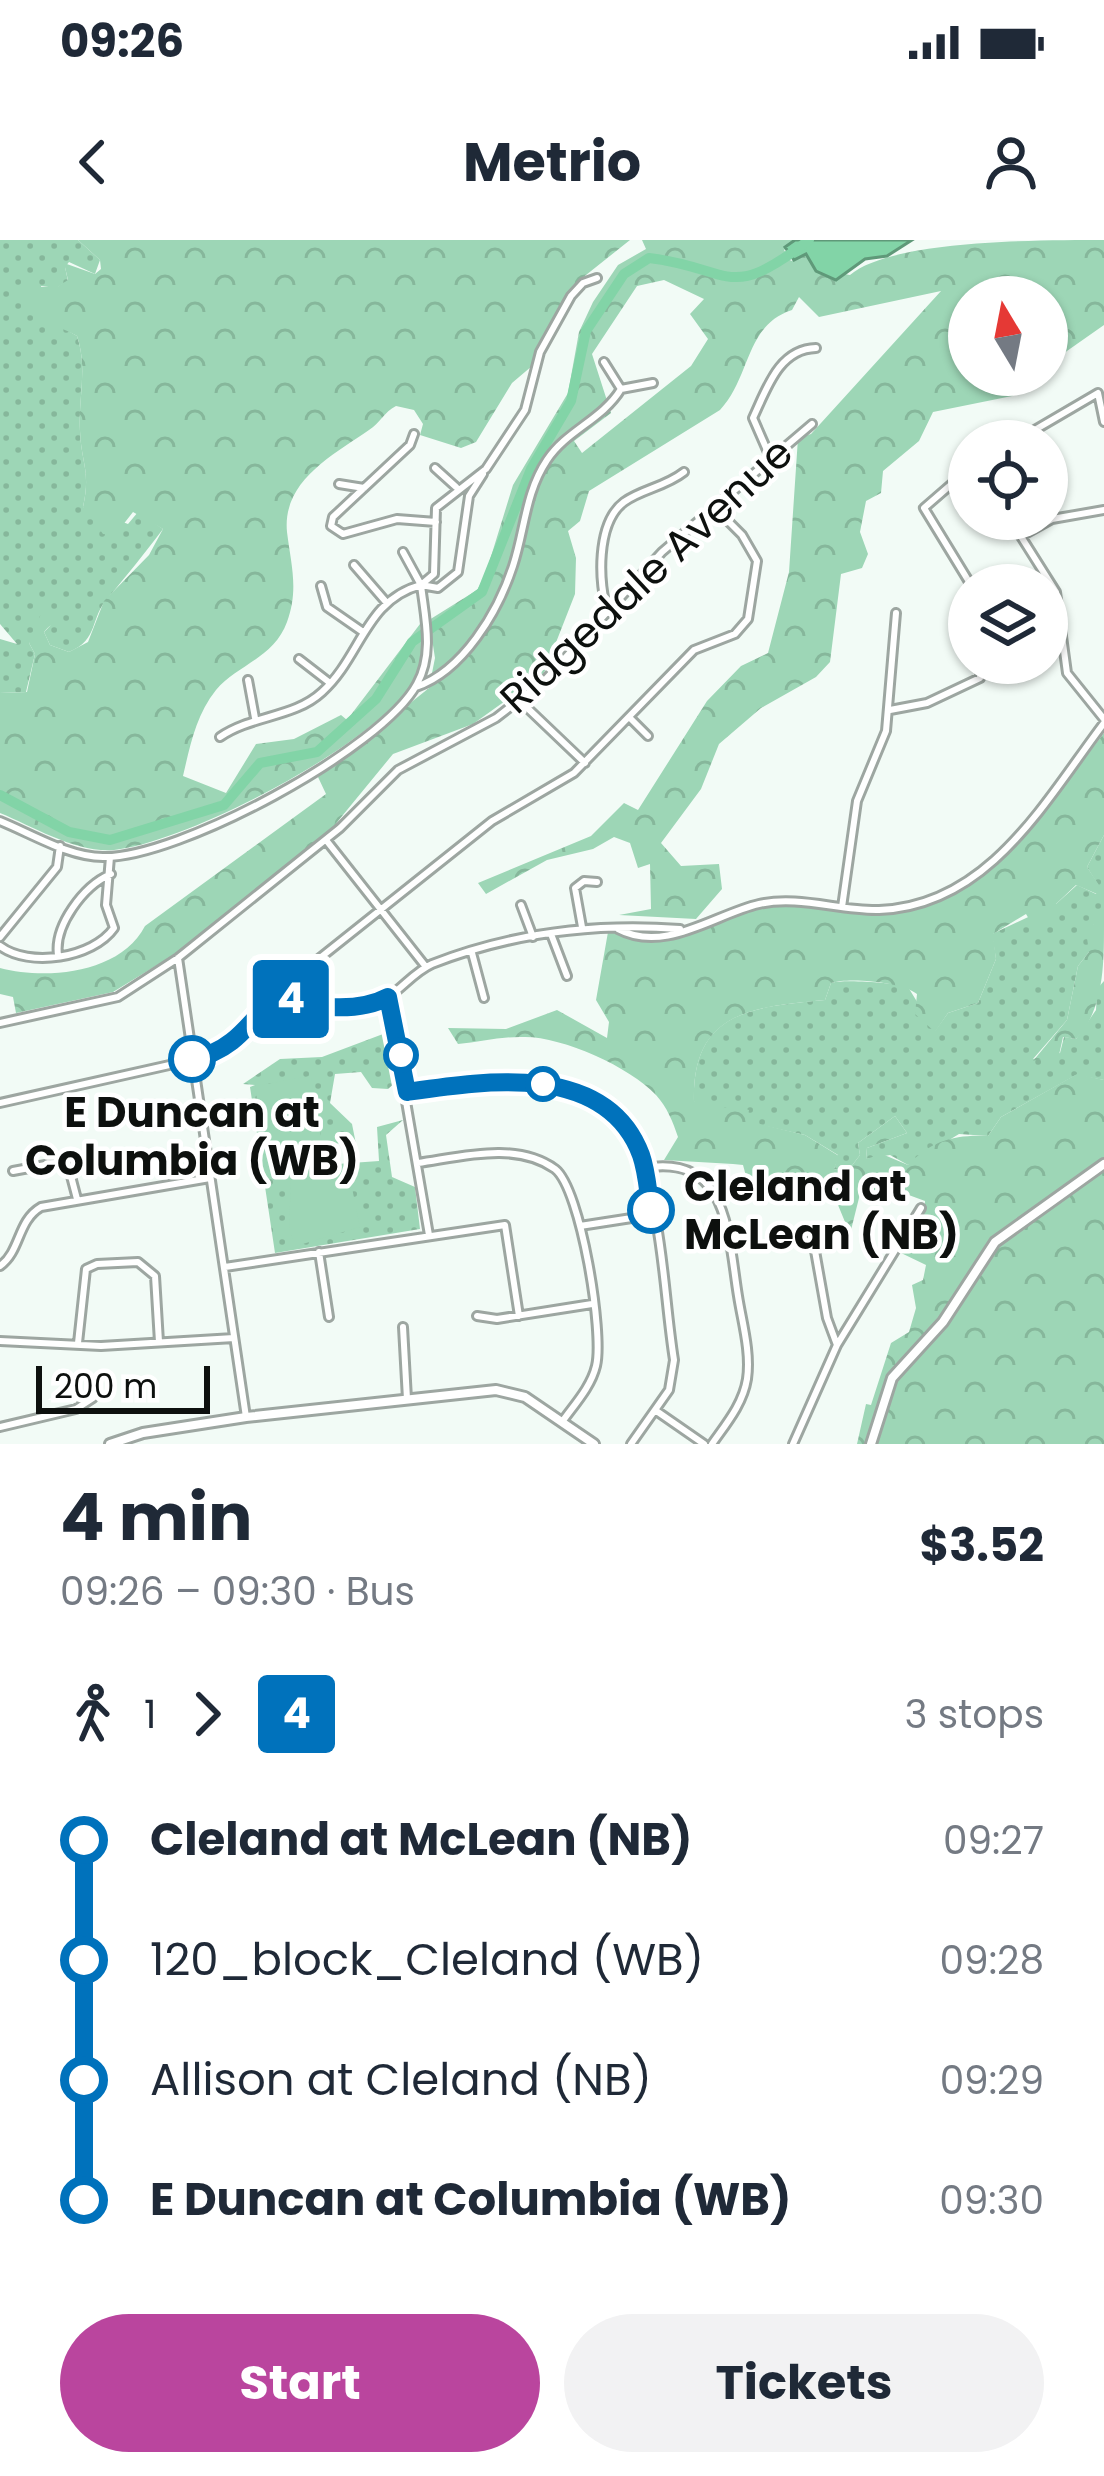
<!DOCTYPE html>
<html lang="en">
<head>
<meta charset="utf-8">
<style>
  :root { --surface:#fff; --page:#f2f2f3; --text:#1f2937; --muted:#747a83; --accent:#ba459e }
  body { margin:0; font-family:Poppins,sans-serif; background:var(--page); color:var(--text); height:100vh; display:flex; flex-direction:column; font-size:45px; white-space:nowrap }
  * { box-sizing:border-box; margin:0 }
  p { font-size:39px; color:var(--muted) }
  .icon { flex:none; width:66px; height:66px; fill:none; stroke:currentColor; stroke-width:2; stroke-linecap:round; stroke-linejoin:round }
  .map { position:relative; height:1204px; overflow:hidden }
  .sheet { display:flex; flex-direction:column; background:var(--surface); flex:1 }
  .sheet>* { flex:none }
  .badge { padding:0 24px; border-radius:9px; font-size:42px; line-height:78px }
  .needle { width:78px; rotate:350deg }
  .fabs { position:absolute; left:948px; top:36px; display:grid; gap:24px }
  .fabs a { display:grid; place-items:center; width:120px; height:120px; border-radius:50%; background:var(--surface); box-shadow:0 3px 9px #0004; font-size:60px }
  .scale { position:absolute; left:36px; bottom:30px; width:174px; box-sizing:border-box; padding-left:12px; border:6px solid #0d100e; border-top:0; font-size:33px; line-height:42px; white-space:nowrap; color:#0d100e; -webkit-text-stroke:9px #fff; paint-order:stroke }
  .map>.badge { position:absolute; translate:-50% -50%; box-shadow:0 0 0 6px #fff }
  .legs { display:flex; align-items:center; gap:18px; height:132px; padding:0 60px; font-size:39px }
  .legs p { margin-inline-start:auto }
  .summary { display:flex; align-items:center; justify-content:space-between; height:204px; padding:0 60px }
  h1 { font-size:66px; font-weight:700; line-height:90px }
  .button { display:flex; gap:24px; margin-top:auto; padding:24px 60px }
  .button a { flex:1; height:138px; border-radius:72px; background:var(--accent); color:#fff; font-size:48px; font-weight:700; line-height:138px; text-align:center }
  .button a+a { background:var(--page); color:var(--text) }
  ul { padding:0 60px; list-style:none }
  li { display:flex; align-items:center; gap:42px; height:120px; font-size:45px }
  li i { display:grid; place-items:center; width:18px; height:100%; margin:0 15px; background:currentColor }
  li i::after { content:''; width:30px; height:30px; margin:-15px; border:9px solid; border-radius:50%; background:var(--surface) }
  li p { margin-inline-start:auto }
  li:first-child i { background:linear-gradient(#0000 50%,currentColor 0) }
  li:last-child i { background:linear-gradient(currentColor 50%,#0000 0) }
  .status { display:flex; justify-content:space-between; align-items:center; height:84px; padding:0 60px; background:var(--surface); direction:ltr }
  .status svg { height:33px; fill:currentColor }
  header { display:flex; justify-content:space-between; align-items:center; height:156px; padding:0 60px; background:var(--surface); font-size:54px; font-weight:700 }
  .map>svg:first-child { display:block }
  .green { fill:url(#green-dots) }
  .forest { fill:url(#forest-crowns); fill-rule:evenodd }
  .pitch { fill:#9dd6b6 }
  .water { fill:#82d4a7; stroke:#5f9979; stroke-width:3 }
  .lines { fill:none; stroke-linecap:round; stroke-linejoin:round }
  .river { stroke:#82d4a7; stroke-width:10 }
  .minor-casing { stroke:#9da6a1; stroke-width:12 }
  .tertiary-casing { stroke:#9da6a1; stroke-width:14 }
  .minor { stroke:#fff; stroke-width:6 }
  .tertiary { stroke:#fff; stroke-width:8 }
  .line-1-casing { stroke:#fff; stroke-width:27 }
  .line-1 { stroke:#0072bc; stroke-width:18 }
  .stop-1-dot { fill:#fff; stroke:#0072bc; stroke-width:6 }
  .labels { text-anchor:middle; stroke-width:9; stroke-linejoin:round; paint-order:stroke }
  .street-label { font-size:42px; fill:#0d100e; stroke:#fff }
  .stop-label { font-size:42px; font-weight:bold; fill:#0d100e; stroke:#fff }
</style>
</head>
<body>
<div class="status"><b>09:26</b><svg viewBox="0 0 49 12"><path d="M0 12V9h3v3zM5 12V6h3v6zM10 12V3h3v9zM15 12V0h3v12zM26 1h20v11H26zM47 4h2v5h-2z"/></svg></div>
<header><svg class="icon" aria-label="back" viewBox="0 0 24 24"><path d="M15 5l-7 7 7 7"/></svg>Metrio<svg class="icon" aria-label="person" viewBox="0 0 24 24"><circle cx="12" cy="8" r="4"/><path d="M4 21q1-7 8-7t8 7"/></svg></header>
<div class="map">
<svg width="1104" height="1204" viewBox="0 0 1104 1204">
  <defs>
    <pattern id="green-dots" width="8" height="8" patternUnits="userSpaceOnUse" patternTransform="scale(3)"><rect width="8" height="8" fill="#9dd6b6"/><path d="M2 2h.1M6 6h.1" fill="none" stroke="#86b79b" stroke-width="1.8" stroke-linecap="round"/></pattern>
    <pattern id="forest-crowns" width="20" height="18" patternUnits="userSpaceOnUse" patternTransform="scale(3)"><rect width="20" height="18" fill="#9dd6b6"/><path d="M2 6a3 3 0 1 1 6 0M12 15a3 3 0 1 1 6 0" fill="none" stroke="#86b79b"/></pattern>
  </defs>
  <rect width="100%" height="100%" fill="#f2fbf6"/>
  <path class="green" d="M0 0H78L100 20 95 34 69 22 65 27 68 41 56 48 41 46 50 80 77 96C88 129 78 158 80 191 81 222 91 231 83 267L128 284 138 272 163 289C144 314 128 334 108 358 90 377 99 400 69 412L50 405 44 392 51 385 29 403 35 414 26 452 0 453V399L17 404 0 384Z
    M1104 595V684H1094L1089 712 1078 726 1067 780 1033 819 1060 813 1064 797 1076 799 1096 770 1097 749 1104 741V840L1076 835 1001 877 988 896 959 894 908 925 890 915 866 919 867 908 907 893 895 876 858 903 860 915 847 932 834 929 838 915 805 895 707 873 694 861C692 771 752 767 825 760L831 743C844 739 895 743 908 747L935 791 948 773 978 763 996 719 992 694 1056 664 1077 645 1096 654 1100 648 1087 627Z
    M391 791 398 840 388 849 372 848 361 832 335 834 330 863 352 884 359 919 350 921 347 902 335 904 337 924 379 921 377 887 403 880 386 895 392 937 415 947 420 989 275 1013 250 847 255 845 243 844 280 819 322 817Z"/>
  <path class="forest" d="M78 0H630L581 39 532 126 512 143 476 202 461 208 420 195 423 184 414 170 396 166C384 172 380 183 369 190 333 215 282 241 287 292 291 325 299 349 287 382 274 418 237 425 216 450 196 475 190 506 183 536L226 553 256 504 294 499 341 475 347 480 420 384C423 406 424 427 411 446 369 507 189 602 114 610 76 613 34 587 0 573V453L27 452 35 414 29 403 42 371 55 378 44 392 50 405 69 412 88 402 104 361 149 315 163 289 133 272 115 295 103 294 83 267C91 231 81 222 80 191 78 158 88 129 77 96 53 82 20 80 22 47H57L68 40 64 23 95 34 101 29 100 20Z
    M642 0H795L784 10 791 21 806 14 816 29 850 35C891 0 1038 0 1104 0V85L1047 125V57H969V135H1041L1012 156 933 172 919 201 883 231 881 253 866 261 860 292 868 314 862 328 841 334 830 422 816 437 761 468 719 504 701 549 661 603 681 626 719 624 722 649 696 679 619 675 651 669 650 624 638 628 630 603 614 597 593 609 547 620 486 654 478 643 591 596 624 563 638 570 707 461 741 426 768 413 789 332 798 198 811 194 941 51 819 77 799 57 792 70C745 85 751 137 720 170L589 251 580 281 568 291 576 318 575 354 544 433 473 484 393 514 329 592 172 716 113 752 16 773 13 757 0 754V728C46 740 120 734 145 686L326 554 318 537 429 448 435 418 429 380 477 350 485 336 513 245 568 153 579 92 593 62 618 25 646 9ZM664 40 704 59 690 74 708 99 691 126 582 213 574 201 611 173 592 114 637 46Z
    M1104 493V595L1087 627 1101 648 1097 654 1076 645 1056 664 1060 675 1053 686H1033L1026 674 993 694 996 719 978 763 948 773 935 792 915 774 917 754C902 742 849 737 831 743L825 760C753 767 692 771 694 861L707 863 708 873 733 865 749 870 747 881 805 895 839 916 834 929 847 932 860 915 858 903 895 876 907 893 867 908 866 919 882 914 908 925C930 901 956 894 988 896L1001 877 1077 834 1104 840V1204H857L866 1164 871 1165 891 1103 909 1092 916 1068 912 1045 923 1040 926 1025 899 1012 924 975 925 961 906 954H860L850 994 838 965 840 951 746 936 743 925 733 924 664 920 678 897C673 882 667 867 656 855 630 827 563 797 525 797 503 796 480 802 458 804L448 788 506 789 557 770 607 798 609 782 596 760 608 692C638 697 670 702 699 691 722 683 744 671 768 667 805 662 841 675 878 674 988 672 1044 570 1104 493Z
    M1094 684H1104C1104 724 1104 770 1076 799L1063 797 1059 815 1033 821 1067 780 1078 726 1089 712 1086 691Z"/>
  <path class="pitch" d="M311 836 325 920 267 928 255 846Z
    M339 933 350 938 360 987 296 1006 289 990 291 938Z"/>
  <path class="water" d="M795 0H912L887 16 865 19 836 40 816 31 806 14 794 20 785 7Z"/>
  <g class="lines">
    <path class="river" d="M0 555 69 592 110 600 224 565 260 523 317 512 376 459 412 402 482 352 531 229 571 161 586 91 624 34 649 18C733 28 727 64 809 0"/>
    <g class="minor-casing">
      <path id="minor" d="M621 149 653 143
        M414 194 410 205 333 277 331 286 343 294 397 279 436 282
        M1016 201 1098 153 1104 182
        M770 217 753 178C767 148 779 109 816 108
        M435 228 456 247
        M969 229 924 268 971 345
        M339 244 364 248
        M1010 279 1056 352 1067 433 1104 479
        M1023 295 1052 279 1104 270
        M354 325 386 362
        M421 345 438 348 458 332 469 256 483 234
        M321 346 327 367 363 392
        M608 373C598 344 596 283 624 262 642 249 665 247 684 232
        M299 419 330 443
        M248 440 255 478
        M416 447C463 431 498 372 513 326 525 290 525 253 547 220 567 190 602 180 621 149L604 122
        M519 460 585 523
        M890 470 927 463 980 438 981 423
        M631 479 648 496
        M220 497C252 475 294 478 322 452 361 417 365 360 421 345L403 312
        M0 581C32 594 69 617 103 617 177 619 382 509 417 444 434 413 425 379 421 345L434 334 436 268 486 229 525 170 540 112 571 56 583 43 597 38
        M326 600 426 727
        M521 665 533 697
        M842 667 857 561 886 491 896 373
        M582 687 575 648 584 641 597 642
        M618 689C665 714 715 674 759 664 799 655 839 671 879 670 989 666 1045 561 1104 483
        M551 694 567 736
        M0 697 57 627 60 606
        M0 706C29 728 93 718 114 688L106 665 110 617
        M472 713 484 758
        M58 715C54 686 83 646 111 634
        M178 718 246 1177
        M280 751C300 768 343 770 370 765 395 760 409 734 432 724 511 693 597 683 680 689
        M388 757 429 995
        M0 783 118 757 178 718 340 588 398 530 496 478 545 440 662 312 812 184
        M407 852C440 847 474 838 508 839 670 843 655 1000 674 1120L669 1150 631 1204
        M0 863 214 815 251 787 286 745 492 581 574 533 694 410 735 394 748 379 757 321 742 295 714 267
        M418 923C461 917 516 901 555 929 581 949 604 1094 596 1126 591 1147 574 1165 562 1182
        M644 928C729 913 728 995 738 1056 742 1082 751 1112 747 1139 743 1164 726 1184 712 1204
        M13 931 67 921 77 959
        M580 986 651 975
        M812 994 827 1078 837 1105
        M319 1012 329 1077
        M0 1026C21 1011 17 981 41 967L210 938
        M225 1027 505 985 519 1076
        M477 1076 497 1079 592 1064
        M403 1087 407 1159
        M0 1101 101 1106 234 1098
        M78 1103 86 1029 97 1024 138 1022 155 1036 159 1102
        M655 1170 704 1204
        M0 1187 76 1169 93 1158
        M793 1204 837 1105 921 968"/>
    </g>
    <g class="tertiary-casing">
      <path id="tertiary" d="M110 1204 143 1193 246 1177 496 1150 525 1157 594 1204
        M871 1204 892 1138 943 1082 995 1002 1104 924"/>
    </g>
    <use href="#minor" class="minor"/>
    <use href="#tertiary" class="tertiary"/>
  </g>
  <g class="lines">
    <g class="line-1-casing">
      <path id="line-1" d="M192 819C235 812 252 779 280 751 304 771 360 772 388 757L407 852C482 841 606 821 641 915 647 932 648 953 651 970"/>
    </g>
    <use href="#line-1" class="line-1"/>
  </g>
  <g class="stop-1-dot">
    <circle cx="401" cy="815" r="15"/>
    <circle cx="192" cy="819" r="21"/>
    <circle cx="543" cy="844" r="15"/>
    <circle cx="651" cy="970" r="21"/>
  </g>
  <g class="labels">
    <g class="street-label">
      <text transform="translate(646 335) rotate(-43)" y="15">Ridgedale Avenue</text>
    </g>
    <g class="stop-label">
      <text x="192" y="887">E Duncan at<tspan x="192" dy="48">Columbia (WB)</tspan></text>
      <text x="684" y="961" text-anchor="start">Cleland at<tspan x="684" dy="48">McLean (NB)</tspan></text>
    </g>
  </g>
</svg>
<div class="fabs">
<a><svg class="needle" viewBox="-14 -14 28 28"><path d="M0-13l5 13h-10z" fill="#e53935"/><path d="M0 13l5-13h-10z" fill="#747a83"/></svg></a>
<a><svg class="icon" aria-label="locate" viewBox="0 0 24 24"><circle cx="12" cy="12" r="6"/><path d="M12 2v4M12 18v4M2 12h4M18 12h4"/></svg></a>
<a><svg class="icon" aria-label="layers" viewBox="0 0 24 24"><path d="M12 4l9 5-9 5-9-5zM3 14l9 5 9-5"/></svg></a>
</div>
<div class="scale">200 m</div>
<b class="badge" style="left:291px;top:759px;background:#0072bc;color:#fff">4</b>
</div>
<section class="sheet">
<div class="summary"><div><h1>4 min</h1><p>09:26 – 09:30 · Bus</p></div><b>$3.52</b></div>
<div class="legs"><svg class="icon" aria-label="walk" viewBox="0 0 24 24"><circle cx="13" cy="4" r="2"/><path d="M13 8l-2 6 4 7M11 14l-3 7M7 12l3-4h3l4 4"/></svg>1<svg class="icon" aria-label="forward" viewBox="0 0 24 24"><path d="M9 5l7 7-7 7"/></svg><b class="badge" style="background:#0072bc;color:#fff">4</b><p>3 stops</p></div>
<ul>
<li><i style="color:#0072bc"></i><b>Cleland at McLean (NB)</b><p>09:27</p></li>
<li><i style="color:#0072bc"></i><span>120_block_Cleland (WB)</span><p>09:28</p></li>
<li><i style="color:#0072bc"></i><span>Allison at Cleland (NB)</span><p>09:29</p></li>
<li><i style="color:#0072bc"></i><b>E Duncan at Columbia (WB)</b><p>09:30</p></li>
</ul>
<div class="button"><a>Start</a><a>Tickets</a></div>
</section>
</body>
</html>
